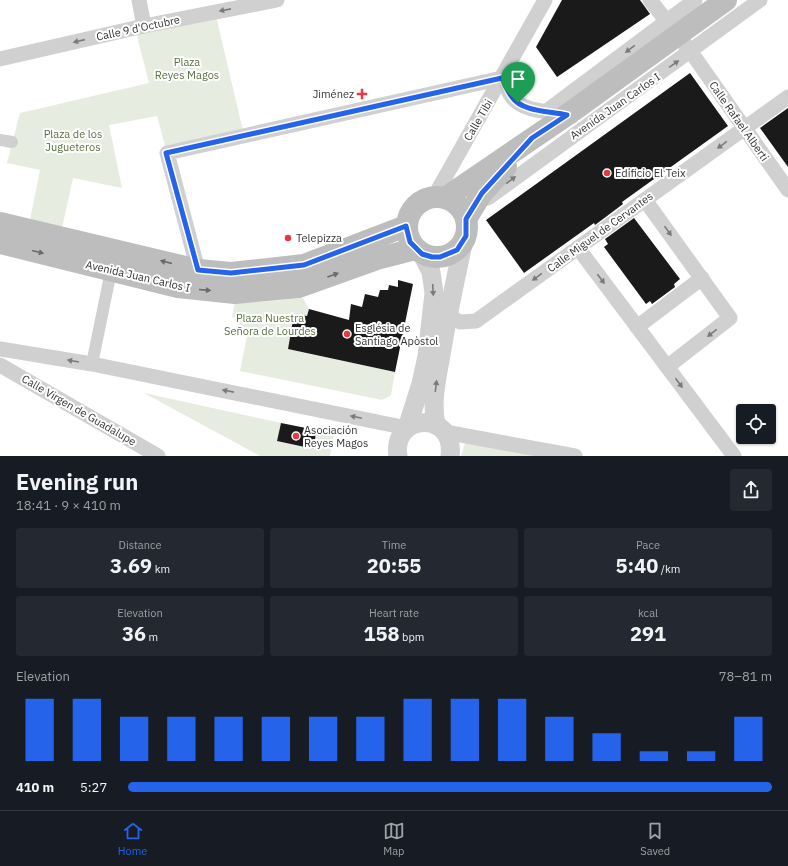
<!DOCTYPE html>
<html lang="en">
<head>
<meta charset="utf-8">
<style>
	body { margin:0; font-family:"IBM Plex Sans",sans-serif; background:#242831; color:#f1f3f6; height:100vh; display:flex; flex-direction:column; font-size:15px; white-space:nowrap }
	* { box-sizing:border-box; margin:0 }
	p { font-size:13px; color:#9ea1a6 }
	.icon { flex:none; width:22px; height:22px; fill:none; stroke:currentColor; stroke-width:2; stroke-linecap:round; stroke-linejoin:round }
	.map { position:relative; height:456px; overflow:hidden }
	.panel { display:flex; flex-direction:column; background:#171b24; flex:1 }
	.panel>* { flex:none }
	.fabs { position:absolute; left:736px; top:404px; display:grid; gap:8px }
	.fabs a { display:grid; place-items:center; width:40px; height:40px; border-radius:4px; background:#171b24; box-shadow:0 1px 3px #0004; font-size:20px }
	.pin { position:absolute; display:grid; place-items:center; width:34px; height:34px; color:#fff; margin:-41px -17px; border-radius:50% 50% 50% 0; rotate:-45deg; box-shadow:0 0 4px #0007 }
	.pin .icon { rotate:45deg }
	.round { display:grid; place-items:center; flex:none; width:42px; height:42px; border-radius:4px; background:#242831 }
	.summary { display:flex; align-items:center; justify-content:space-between; height:68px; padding:0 16px }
	h1 { font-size:22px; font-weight:700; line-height:30px }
	.stats { display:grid; grid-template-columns:repeat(3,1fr); gap:6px; height:68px; padding:4px 16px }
	.stats div { display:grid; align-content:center; border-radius:4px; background:#242831; text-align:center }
	.stats b { font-size:20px; font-weight:700 }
	.stats small { font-size:11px; font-weight:400 }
	.stats p { font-size:11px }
	.chart { height:112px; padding:8px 16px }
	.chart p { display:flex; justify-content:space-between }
	.chart svg { width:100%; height:72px; margin-top:4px; stroke:#2563eb; stroke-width:6 }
	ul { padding:0 16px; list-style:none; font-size:13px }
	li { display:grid; grid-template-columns:64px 48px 1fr; align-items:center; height:30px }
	li i { height:10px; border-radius:5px; background:#2563eb }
	.dock { display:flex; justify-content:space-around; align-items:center; height:56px; border-top:1px solid #363941; background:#171b24; font-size:11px; color:#9ea1a6 }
	.dock a { display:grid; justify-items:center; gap:2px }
	.dock .selected { color:#2563eb }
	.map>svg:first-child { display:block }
</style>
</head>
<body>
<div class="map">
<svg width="788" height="456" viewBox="0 0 788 456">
	<rect width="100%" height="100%" fill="#fff"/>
	<g fill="#e6ecdf">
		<polygon points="215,12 244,135 167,153 157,116 109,125 122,188 73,178 60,237 28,230 40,170 7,163 20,113 149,83 135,28"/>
		<polygon points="303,298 309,309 307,316 294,314 288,349 395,372 391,395 382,400 240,371 248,331 238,327 240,320 232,317 235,301 260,302"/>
		<polygon points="144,393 281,423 277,441 313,449 316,430 334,432 330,456 260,456"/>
		<polygon points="466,440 545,456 461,456"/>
	</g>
	<g fill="#1a1a1a">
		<polygon points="562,0 640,0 650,14 557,77 536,47"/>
		<polygon points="690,73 728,126 622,202 623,204 595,225 594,223 524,273 486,220"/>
		<polygon points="788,108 788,167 760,128"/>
		<polygon points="634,218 680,279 674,284 675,287 652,304 650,301 646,304 604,247 608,244 605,239"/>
		<polygon points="398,280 413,284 395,372 288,349 294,314 307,316 309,309 349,320 351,304 362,307 365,294 378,297 380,290 388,290 389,285 398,287"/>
		<polygon points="281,423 316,430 314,449 277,441"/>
	</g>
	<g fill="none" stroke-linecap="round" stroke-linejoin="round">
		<g stroke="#d0d0d0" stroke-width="12">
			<polyline points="0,140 12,142"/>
			<polyline points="92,364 111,271"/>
		</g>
		<g stroke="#d0d0d0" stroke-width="15">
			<polyline points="139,0 144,26"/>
			<polyline points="650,0 691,52 788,190"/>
			<polyline points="0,59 144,26 277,0"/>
			<polyline points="548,110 695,0"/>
			<polyline points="434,197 545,0"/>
			<polyline points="488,198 760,0"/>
			<polyline points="645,200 730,318 667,367"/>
			<polyline points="578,248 734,456"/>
			<path d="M198,270L167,153L502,78C505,84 508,92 512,97C522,112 550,111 567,115"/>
			<polyline points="447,315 460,322 476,321 788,97"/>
			<polyline points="637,327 702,278"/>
			<polyline points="0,349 92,364 407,428"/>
			<polyline points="0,365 158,456"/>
			<polyline points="445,432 575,456"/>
		</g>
		<g stroke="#d0d0d0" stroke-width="19">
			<path d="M436,425C431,401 437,378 441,355C447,318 455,281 463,244"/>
			<polyline points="407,428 421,384 427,356 434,293 431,272 422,254"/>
			<path d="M398,456C391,413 456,410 450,456"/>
		</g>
		<g stroke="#bdbdbd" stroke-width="22">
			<circle cx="437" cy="227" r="30"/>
			<polyline points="445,198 567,115 726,0"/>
			<polyline points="466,219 482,193 506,167"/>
			<polyline points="0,223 198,270 231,273 304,265 406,226"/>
			<polyline points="0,243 178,287 235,293 299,287 380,258 415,249"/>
		</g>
	</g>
	<defs><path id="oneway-solid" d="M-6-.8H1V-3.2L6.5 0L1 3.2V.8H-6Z"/></defs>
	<g fill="#7a7a7a">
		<use href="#oneway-solid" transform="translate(225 10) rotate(169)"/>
		<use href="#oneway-solid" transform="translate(79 41) rotate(167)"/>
		<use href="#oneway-solid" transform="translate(630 49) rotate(143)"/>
		<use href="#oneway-solid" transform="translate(674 64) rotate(-35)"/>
		<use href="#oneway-solid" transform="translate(722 145) rotate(144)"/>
		<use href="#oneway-solid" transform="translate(511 180) rotate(-38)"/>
		<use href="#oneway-solid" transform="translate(668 231) rotate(54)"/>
		<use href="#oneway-solid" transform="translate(537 277) rotate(144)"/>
		<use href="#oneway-solid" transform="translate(601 279) rotate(53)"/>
		<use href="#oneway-solid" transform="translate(433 290) rotate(87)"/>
		<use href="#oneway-solid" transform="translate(712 333) rotate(142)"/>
		<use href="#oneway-solid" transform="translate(73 361) rotate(-170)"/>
		<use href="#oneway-solid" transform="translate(679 383) rotate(53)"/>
		<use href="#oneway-solid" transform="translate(436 386) rotate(-83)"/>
		<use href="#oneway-solid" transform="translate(228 391) rotate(-169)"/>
		<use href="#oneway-solid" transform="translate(356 417) rotate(-168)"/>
	</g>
	<g fill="#6a6a6a">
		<use href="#oneway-solid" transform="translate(38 252) rotate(14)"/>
		<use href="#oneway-solid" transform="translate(166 262) rotate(-167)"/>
		<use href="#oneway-solid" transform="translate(333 275) rotate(-20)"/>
		<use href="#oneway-solid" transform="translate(205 290) rotate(5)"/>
	</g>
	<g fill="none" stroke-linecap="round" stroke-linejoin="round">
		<defs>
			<path id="route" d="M502,78C505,84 508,92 512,97C522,112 550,111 567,115L532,138L482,193L466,219V236L457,250L440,257H432L422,254L410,242L406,226L304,265L231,273L198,270L166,153Z"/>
		</defs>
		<use href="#route" stroke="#fff" stroke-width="8"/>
		<use href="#route" stroke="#2563eb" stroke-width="5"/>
	</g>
	<g fill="#e63946" stroke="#fff" stroke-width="1.5">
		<path d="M360 88h4v4h4v4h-4v4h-4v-4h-4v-4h4z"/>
		<circle cx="607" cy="173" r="4"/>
		<circle cx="288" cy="238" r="4"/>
		<circle cx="347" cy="334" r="4"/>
		<circle cx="296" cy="436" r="4"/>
	</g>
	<g text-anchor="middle" stroke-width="4" stroke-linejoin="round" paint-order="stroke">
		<g font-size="11" fill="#333" stroke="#fff">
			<text transform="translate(138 28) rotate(-12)" y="4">Calle 9 d'Octubre</text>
			<text transform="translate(615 106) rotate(-35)" y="4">Avenida Juan Carlos I</text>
			<text transform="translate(478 120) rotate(-60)" y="4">Calle Tibi</text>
			<text transform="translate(739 121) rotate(55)" y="4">Calle Rafael Alberti</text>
			<text transform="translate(600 232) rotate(-36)" y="4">Calle Miguel de Cervantes</text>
			<text transform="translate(138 276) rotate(13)" y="4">Avenida Juan Carlos I</text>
			<text transform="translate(79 410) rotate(30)" y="4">Calle Virgen de Guadalupe</text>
		</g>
		<g font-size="11" fill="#56703f" stroke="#fff">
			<text x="187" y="66">Plaza<tspan x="187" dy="13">Reyes Magos</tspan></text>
			<text x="73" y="138">Plaza de los<tspan x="73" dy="13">Jugueteros</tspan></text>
			<text x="270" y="322">Plaza Nuestra<tspan x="270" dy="13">Señora de Lourdes</tspan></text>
		</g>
		<g font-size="11" fill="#333" stroke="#fff" text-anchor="start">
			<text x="354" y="98" text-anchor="end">Jiménez</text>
			<text x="615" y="177">Edificio El Teix</text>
			<text x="296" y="242">Telepizza</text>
			<text x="355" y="332">Església de<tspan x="355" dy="13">Santiago Apòstol</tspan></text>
			<text x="304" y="434">Asociación<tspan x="304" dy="13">Reyes Magos</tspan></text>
		</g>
	</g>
</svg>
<div class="fabs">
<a><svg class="icon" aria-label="locate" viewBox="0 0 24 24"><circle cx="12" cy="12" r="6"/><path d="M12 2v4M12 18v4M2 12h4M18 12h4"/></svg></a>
</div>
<div class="pin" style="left:518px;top:103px;background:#1e9e55"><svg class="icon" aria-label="arrive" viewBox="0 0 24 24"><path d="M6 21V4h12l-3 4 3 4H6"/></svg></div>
</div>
<section class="panel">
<div class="summary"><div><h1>Evening run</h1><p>18:41 · 9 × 410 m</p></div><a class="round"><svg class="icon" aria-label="share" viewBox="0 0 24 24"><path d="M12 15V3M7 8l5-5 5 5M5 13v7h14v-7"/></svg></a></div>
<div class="stats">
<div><p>Distance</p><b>3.69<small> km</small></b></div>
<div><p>Time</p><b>20:55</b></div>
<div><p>Pace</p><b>5:40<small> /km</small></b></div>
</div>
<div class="stats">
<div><p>Elevation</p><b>36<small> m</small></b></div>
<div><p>Heart rate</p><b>158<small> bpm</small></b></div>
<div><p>kcal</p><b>291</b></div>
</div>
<div class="chart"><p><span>Elevation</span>78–81 m</p>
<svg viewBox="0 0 160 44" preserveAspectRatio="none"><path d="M5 44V6M15 44V6M25 44V17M35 44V17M45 44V17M55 44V17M65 44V17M75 44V17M85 44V6M95 44V6M105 44V6M115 44V17M125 44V27M135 44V38M145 44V38M155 44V17"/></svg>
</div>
<ul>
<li><b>410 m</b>5:27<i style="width:100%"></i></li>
</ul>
</section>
<nav class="dock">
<a class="selected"><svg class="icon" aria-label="home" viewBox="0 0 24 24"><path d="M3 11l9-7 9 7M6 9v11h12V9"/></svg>Home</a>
<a><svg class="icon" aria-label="map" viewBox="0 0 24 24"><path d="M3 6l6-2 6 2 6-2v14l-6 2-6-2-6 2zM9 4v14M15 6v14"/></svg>Map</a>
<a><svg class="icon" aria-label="saved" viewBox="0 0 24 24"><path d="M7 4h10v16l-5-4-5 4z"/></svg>Saved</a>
</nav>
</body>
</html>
